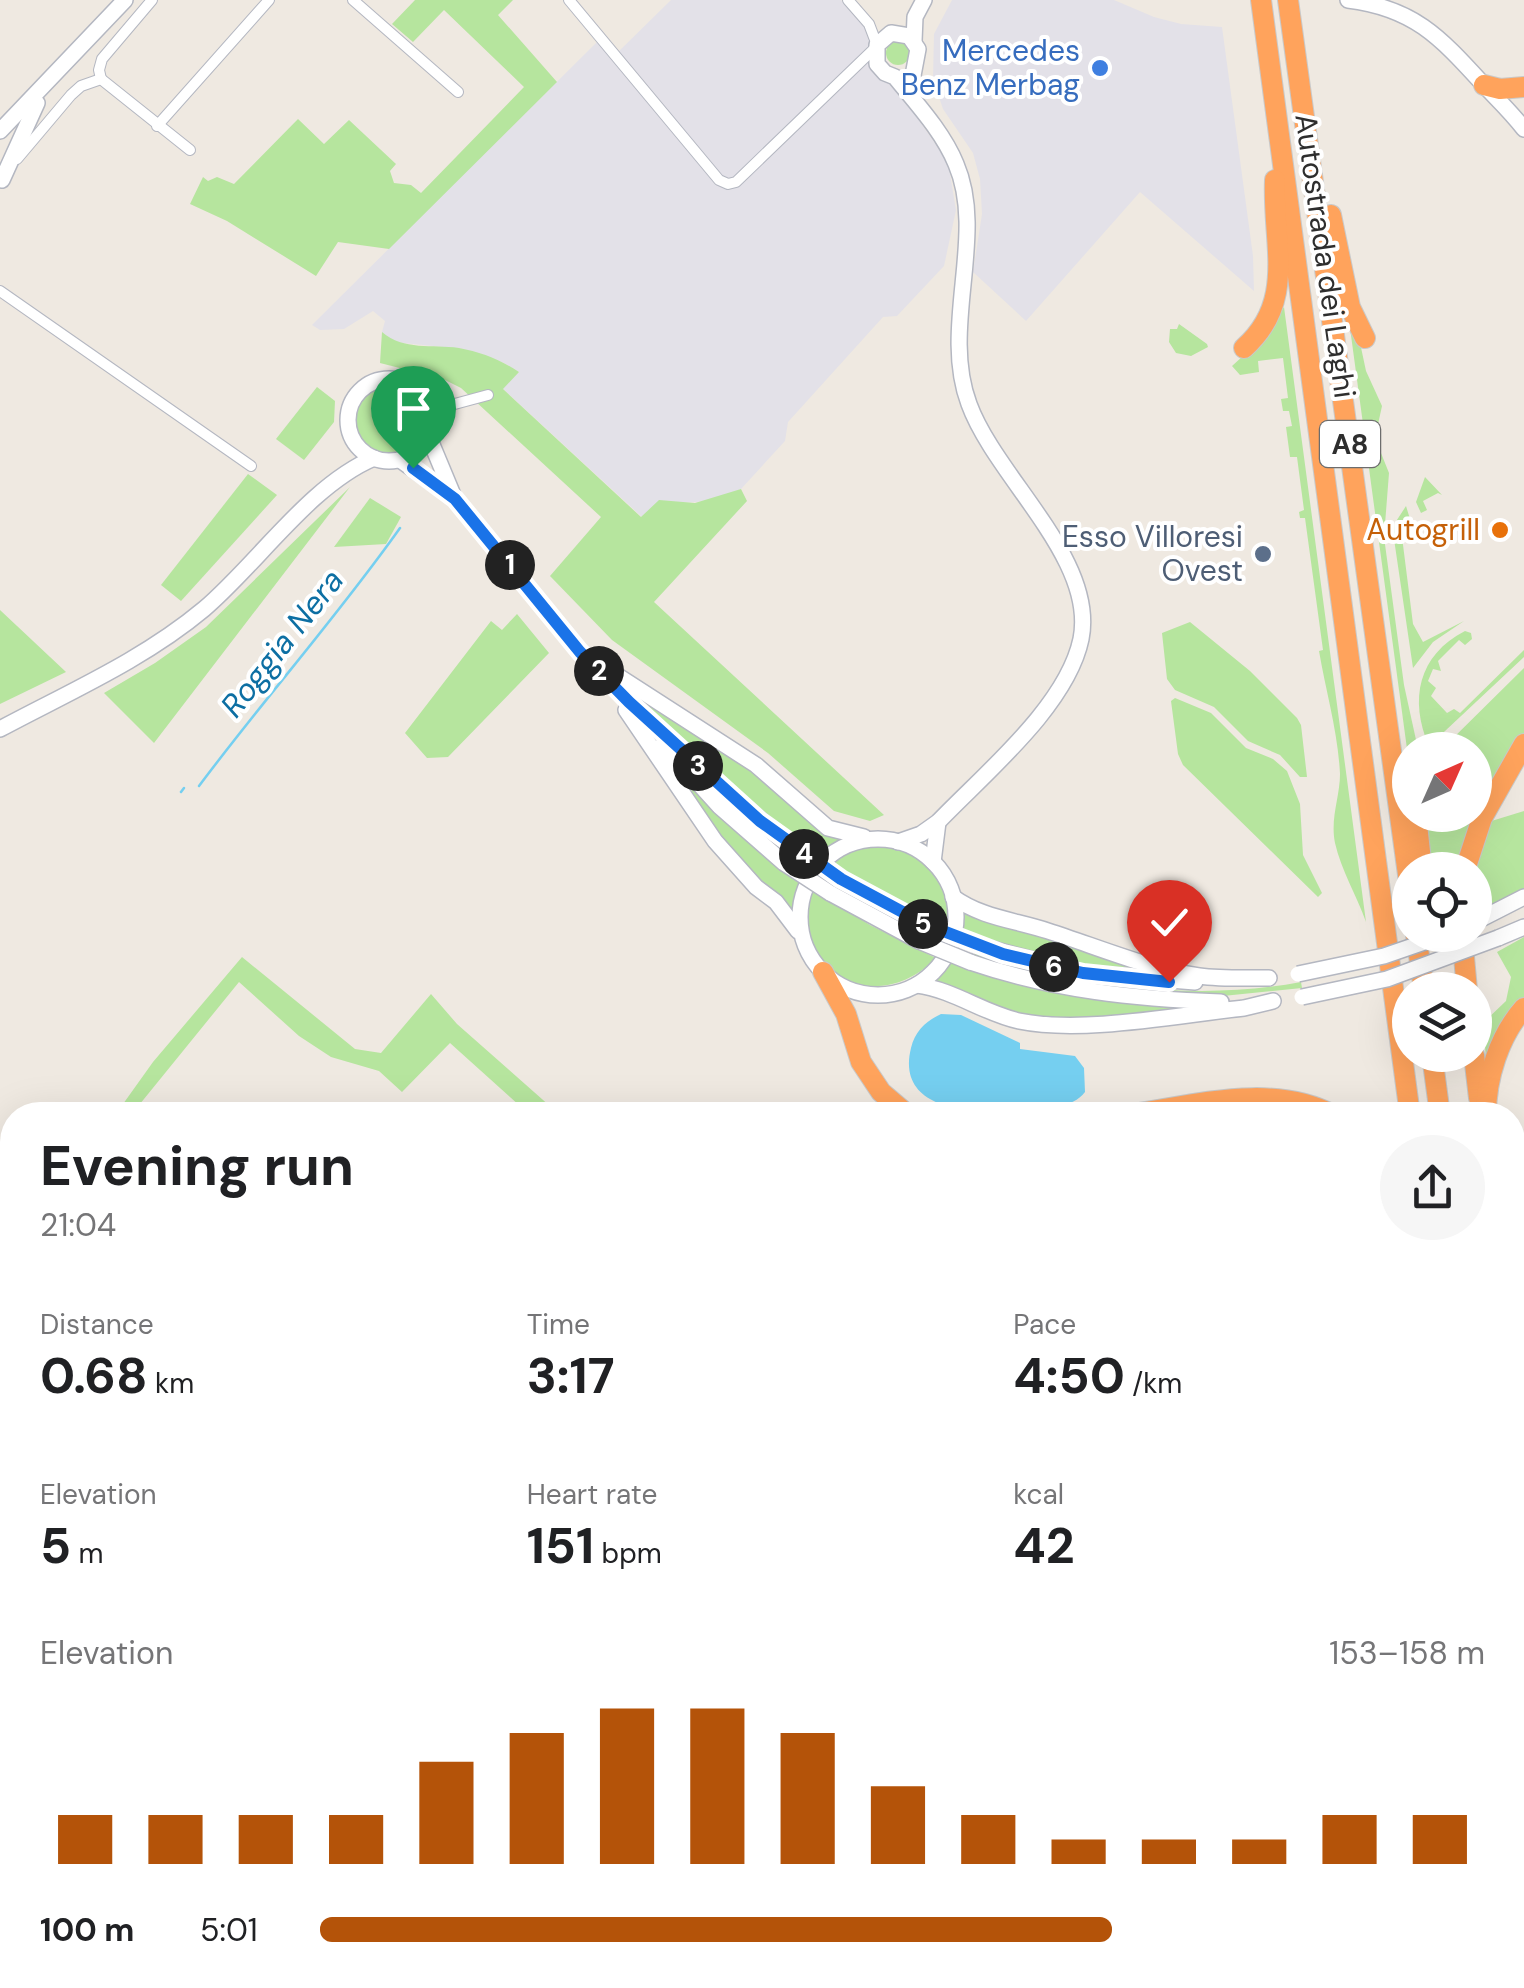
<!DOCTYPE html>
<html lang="en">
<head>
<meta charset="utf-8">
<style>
	body { margin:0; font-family:"DM Sans",sans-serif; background:#f6f6f6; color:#202124; height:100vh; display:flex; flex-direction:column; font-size:38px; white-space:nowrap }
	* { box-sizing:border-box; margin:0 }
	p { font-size:32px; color:#757577 }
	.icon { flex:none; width:55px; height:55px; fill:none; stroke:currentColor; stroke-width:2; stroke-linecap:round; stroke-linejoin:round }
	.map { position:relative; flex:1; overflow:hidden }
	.panel { position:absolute; left:0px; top:1102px; width:1525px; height:888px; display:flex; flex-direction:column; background:#fff; border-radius:40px 40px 0 0; box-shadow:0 10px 40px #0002 }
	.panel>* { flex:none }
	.needle { width:65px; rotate:45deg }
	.buttons { position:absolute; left:1392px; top:732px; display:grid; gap:20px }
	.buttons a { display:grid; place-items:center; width:100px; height:100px; border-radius:50%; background:#fff; box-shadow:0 10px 40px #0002; font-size:50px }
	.pin { position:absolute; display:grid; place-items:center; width:85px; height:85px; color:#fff; margin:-102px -42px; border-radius:50% 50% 50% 0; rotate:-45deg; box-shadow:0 0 10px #0007 }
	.pin .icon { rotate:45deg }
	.km { position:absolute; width:50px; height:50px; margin:-25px; border-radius:50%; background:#222; color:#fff; font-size:28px; line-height:50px; text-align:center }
	.round { display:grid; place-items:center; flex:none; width:105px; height:105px; border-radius:52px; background:#f6f6f6 }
	.headline { display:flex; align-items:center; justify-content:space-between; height:170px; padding:0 40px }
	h1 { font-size:55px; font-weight:700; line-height:75px }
	.stats { display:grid; grid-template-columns:repeat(3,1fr); gap:15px; height:170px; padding:10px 40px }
	.stats div { display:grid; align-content:center }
	.stats b { font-size:50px; font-weight:700 }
	.stats small { font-size:28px; font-weight:400 }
	.stats p { font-size:28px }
	.chart { height:280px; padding:20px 40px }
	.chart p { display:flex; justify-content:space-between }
	.chart svg { width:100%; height:180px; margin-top:10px; stroke:#b45309; stroke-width:6 }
	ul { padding:0 40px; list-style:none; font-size:32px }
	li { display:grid; grid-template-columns:160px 120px 1fr; align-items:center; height:75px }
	li i { height:25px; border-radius:12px; background:#b45309 }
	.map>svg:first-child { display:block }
</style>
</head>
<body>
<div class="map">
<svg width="1524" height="1988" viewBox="0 0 1524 1988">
	<rect width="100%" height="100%" fill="#efe9e1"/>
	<g fill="#e3e1e8">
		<polygon points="671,0 841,0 869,31 873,39 868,55 875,74 887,78 900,93 948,162 956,210 944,266 897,316 883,317 788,422 785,441 741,489 710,501 678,503 642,517 502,388 519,372 504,363 462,349 394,342 382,332 385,321 373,311 344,329 320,330 312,325 597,42 612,58"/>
		<polygon points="952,0 1114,0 1154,17 1181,24 1222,27 1253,256 1254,291 1140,192 1026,321 973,272 982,214 980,179 973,153 943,109 933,79 934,34"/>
		<polygon points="0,1406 12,1407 12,1506 0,1496"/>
		<polygon points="12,1515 12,1978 207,1978 198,1988 0,1988 0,1530"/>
	</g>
	<polygon fill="#f5dfe0" points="479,1978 593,1978 607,1988 470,1988"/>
	<g fill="#b6e59e">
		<polygon points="415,0 513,0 498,15 557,82 389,249 338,242 316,276 227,221 190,204 203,177 208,181 217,177 234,184 298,119 324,144 349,120 396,164 390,171 394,183 411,185 421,193 524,87 444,10 413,42 392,24"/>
		<circle cx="898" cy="53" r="12"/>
		<path d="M1284,307L1366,922C1357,896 1341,870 1335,843C1330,818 1340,797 1340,774C1338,732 1326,692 1319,651L1323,650L1305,518H1300L1299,512L1304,510L1297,457H1290L1286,427L1292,426L1289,411H1283L1281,399L1288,398L1283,358L1258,361L1259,372L1240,375L1232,366L1266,335Z"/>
		<polygon points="1179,324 1207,344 1208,347 1191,356 1176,353 1169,342 1170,329 1177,329"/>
		<polygon points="1350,328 1359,338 1366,371 1382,406 1375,438 1389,473 1384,537 1404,685 1418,749 1410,750 1410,771"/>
		<path d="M382,332C404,351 432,344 459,348C481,352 501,360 519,372L503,389L641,517L659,500L695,503L741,489L747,501L654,602L884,815L870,821L834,811L768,753L612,640L550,576L601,517L461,388L443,379L380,363Z"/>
		<circle cx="390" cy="420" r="34"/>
		<polygon points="317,387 335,401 334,422 304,460 276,439"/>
		<polygon points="248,474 277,495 181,601 161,585"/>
		<polygon points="1425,477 1442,495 1438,493 1423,501 1427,510 1421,513 1416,502"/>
		<polygon points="350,487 154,743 104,693 155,663 206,627"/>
		<polygon points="370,498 401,517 386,544 334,547"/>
		<polygon points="1406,506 1410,519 1403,523 1401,529 1413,624 1423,642 1464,621 1433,642 1413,668 1394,539 1395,523"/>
		<polygon points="0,610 66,672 0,704"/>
		<polygon points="517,614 549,653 448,757 427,758 405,733 491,621 502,630"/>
		<polygon points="1190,622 1250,671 1297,718 1301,725 1307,777 1300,777 1280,755 1248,741 1214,707 1175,690 1167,679 1162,633"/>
		<path d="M1465,631L1471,633L1472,639L1465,645L1459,640L1438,661L1441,671L1433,669L1428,681L1436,688L1431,696L1447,713L1454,709L1460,713L1524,650V657L1429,746C1409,700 1418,655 1465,631Z"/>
		<polygon points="1524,668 1524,734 1485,802 1461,870 1430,870 1421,815 1475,815 1475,750 1441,750"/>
		<polygon points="630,691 716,743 842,838 818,857 769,824"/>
		<polygon points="1175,698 1211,713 1246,748 1273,759 1287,771 1300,804 1303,855 1322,893 1318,897 1183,765 1178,754 1171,701"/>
		<polygon points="685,779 801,881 794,911 742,867 681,781"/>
		<polygon points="1524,811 1524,890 1475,913 1475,870 1485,823"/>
		<path d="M873,844C920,846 951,880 950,926L927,920L828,864L849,850Z"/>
		<path d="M811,888L870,925L936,958C875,1021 784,970 811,888Z"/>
		<path d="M961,908L1166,975C1094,974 1026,957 960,930Z"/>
		<polygon points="1524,937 1524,1001 1488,1081 1483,1023 1506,1001 1511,977 1497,952"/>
		<path d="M977,951C1079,987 1195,1002 1301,982L1302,988L1213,997L1071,984L973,957Z"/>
		<polygon points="242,957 355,1049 381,1053 431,994 457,1024 560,1115 530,1115 450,1043 402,1092 379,1071 331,1057 299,1036 239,982 131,1115 118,1111 153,1062"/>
		<path d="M947,962L1061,994L1177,1009C1126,1019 1064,1026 1013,1013C985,1006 962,986 934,981Z"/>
		<polygon points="1027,1978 1078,1978 1087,1988 1039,1988"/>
	</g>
	<path fill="#75cff0" d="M941,1014L961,1015L1020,1043V1049L1075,1056L1084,1068L1085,1092C1072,1109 1048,1107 1027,1109C986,1115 894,1116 911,1048C915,1031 926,1021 941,1014Z"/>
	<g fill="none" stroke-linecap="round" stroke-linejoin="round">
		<g stroke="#75cff0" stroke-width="2.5">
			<path d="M199,786C264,699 337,617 400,528"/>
			<polyline points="181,792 184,788"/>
		</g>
		<polyline stroke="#75cff0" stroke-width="10" points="1235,1988 1244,1978"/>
		<defs>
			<g id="street">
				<polyline points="353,0 458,92"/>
				<polyline points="569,0 719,180 728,184 736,182 876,47"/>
				<polyline points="848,0 869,24 877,45"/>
				<polyline points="101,79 190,150"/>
				<polyline points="101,79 99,70 102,59 152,0"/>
				<polyline points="157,126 269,0"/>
				<polyline points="17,159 71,95 81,86 101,79"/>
				<polyline points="0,291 251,466"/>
				<polyline points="423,397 451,405"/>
				<polyline points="430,422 451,405 488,395"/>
				<polyline points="0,1503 12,1513"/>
				<polyline points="603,1978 616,1988"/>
				<polyline points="965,1978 978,1988"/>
				<polyline points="287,1988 296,1978"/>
				<polyline points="456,1988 465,1978"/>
				<polyline points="641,1988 650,1978"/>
				<polyline points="891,1988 898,1978"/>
			</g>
			<g id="secondary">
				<path d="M1348,0C1413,8 1439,36 1482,83C1496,98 1511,112 1524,129"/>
				<polyline points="914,41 915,17 924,0"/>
				<polyline points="0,131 125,0"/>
				<polyline points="2,180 37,103"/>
				<circle cx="389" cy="420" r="41"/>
				<polyline points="428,435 453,495"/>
				<polyline points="400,460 455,499 580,652 629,702 730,795 794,847"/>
				<polyline points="601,665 756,765 828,828 864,837"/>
				<polyline points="626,710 715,841 756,887 776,902 798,931"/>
				<path d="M0,729C69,692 143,660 204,609C258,563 310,485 374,458"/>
				<polyline points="663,744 719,806 784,863"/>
				<circle cx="878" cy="917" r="78"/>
				<path d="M898,842L921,834L938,822C985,773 1067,706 1081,639C1097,559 996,478 969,404C940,327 987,236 956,164C943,132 916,103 895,77L885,73L877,64V45L891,33L909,36L918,49L911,86L914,100"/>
				<polyline points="933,862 938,822"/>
				<polyline points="841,879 925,924"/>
				<polyline points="830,893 919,941"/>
				<path d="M953,897C982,918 1015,920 1048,931C1098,947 1146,968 1199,976C1222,979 1246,978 1269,978"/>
				<polyline points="1475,922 1524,897"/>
				<polyline points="1498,938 1524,927"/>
				<polyline points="977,945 1083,973 1195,982"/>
				<path d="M970,962C1052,990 1135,999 1221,1002"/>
				<path d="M917,985C954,990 983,1013 1019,1021C1082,1034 1178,1015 1244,1008L1273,1001"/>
			</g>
			<g id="highway">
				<polyline points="1261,0 1410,1115"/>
				<polyline points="1288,0 1410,889"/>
				<polyline points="1484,85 1500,89 1524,87"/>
				<polyline points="1331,215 1350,307 1365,338"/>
				<path d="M1244,348C1297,301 1272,243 1275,180"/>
				<polyline points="1416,815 1422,870"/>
				<polyline points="1465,870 1482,818 1524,744"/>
				<polyline points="1416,935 1424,990"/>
				<polyline points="1462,935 1467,990"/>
				<polyline points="823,972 846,1014 861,1062 881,1092 908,1115"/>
				<polyline points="1432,1055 1440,1115"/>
				<polyline points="1474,1055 1479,1098"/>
				<path d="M1127,1115C1193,1106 1271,1082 1333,1115"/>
				<path d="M1486,1115C1486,1078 1499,1036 1524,1008"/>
				<polyline points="1512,1443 1524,1587"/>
				<polyline points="1512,1628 1524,1698"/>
				<polyline points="1512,1818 1524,1886"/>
				<polyline points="1512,1903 1524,1935"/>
			</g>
		</defs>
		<use href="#street" stroke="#b4b7c1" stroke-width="12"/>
		<use href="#secondary" stroke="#b4b7c1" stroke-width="18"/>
		<use href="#highway" stroke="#c9c9c9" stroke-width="22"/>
		<use href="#street" stroke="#fff" stroke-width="10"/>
		<use href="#secondary" stroke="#fff" stroke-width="15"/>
		<use href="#highway" stroke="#ffa35c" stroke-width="20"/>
		<defs>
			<g id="secondary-bridge">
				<polyline points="794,847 841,879"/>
				<polyline points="784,863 830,893"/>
				<polyline points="925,924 977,945"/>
				<polyline points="919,941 970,962"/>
				<polyline points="1298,974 1384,956 1445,935"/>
				<polyline points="1302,997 1387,979 1498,938"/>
			</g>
		</defs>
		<use href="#secondary-bridge" stroke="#b4b7c1" stroke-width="18" stroke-linecap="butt"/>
		<use href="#secondary-bridge" stroke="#fff" stroke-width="15"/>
	</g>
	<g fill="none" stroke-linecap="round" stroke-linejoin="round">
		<defs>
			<polyline id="route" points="413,468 455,499 580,652 629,702 760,821 841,879 925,924 1003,954 1083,973 1169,982"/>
		</defs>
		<use href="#route" stroke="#fff" stroke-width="20"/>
		<use href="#route" stroke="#1a73e8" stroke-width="12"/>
	</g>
	<circle fill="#3f7fe0" stroke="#fff" stroke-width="4" cx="1100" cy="68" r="10"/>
	<circle fill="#e8710a" stroke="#fff" stroke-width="4" cx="1500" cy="530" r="10"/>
	<circle fill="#5c6f8a" stroke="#fff" stroke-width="4" cx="1263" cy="554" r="10"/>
	<g text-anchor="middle" stroke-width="8" stroke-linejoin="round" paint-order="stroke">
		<rect fill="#fff" stroke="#6d6d6d" stroke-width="2.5" x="1320" y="421" width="60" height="46" rx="8"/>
		<g font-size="28" font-weight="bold" fill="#2e2e2e">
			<text x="1350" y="454">A8</text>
		</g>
		<g font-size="30" fill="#366cbe" stroke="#fff" text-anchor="end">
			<text x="1080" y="61">Mercedes<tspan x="1080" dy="34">Benz Merbag</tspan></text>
		</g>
		<g font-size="30" fill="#2e2e2e" stroke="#fff">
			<text transform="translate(1325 256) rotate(82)" y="10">Autostrada dei Laghi</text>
		</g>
		<g font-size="30" fill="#c56008" stroke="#fff" text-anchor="end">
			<text x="1480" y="540">Autogrill</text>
		</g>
		<g font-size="30" fill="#4e5e75" stroke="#fff" text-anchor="end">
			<text x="1243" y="547">Esso Villoresi<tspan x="1243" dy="34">Ovest</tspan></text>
		</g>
		<g font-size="32" font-style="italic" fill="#0d6fa3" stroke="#fff">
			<text transform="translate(282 643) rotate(-52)" y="11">Roggia Nera</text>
		</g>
	</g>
</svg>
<div class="buttons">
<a><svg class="needle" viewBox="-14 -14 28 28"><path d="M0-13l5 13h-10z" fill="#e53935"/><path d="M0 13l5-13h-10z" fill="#757577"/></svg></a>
<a><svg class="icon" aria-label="locate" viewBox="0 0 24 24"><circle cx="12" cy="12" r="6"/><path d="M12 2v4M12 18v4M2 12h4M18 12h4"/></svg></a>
<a><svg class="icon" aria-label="layers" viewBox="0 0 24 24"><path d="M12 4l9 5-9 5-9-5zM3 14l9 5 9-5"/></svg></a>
</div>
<div class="pin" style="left:413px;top:468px;background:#1e9e55"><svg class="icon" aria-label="arrive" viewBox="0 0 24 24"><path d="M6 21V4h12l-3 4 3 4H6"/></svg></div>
<div class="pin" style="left:1169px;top:982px;background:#d93025"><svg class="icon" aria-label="check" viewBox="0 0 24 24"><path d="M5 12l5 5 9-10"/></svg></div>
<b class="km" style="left:510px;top:565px">1</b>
<b class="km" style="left:599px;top:671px">2</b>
<b class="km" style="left:698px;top:766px">3</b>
<b class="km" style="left:804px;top:854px">4</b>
<b class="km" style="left:923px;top:924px">5</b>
<b class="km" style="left:1054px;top:967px">6</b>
<section class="panel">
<div class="headline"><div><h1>Evening run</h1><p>21:04</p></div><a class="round"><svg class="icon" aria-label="share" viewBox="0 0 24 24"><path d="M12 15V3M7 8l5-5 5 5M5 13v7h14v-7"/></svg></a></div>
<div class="stats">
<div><p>Distance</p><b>0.68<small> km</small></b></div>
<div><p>Time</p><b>3:17</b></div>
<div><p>Pace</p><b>4:50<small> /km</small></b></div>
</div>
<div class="stats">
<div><p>Elevation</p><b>5<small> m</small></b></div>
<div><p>Heart rate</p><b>151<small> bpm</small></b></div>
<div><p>kcal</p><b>42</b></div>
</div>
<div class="chart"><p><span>Elevation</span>153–158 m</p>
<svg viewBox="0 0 160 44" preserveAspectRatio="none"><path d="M5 44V32M15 44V32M25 44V32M35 44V32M45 44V19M55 44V12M65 44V6M75 44V6M85 44V12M95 44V25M105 44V32M115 44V38M125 44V38M135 44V38M145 44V32M155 44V32"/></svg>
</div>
<ul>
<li><b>100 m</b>5:01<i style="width:68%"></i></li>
</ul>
</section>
</div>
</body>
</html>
